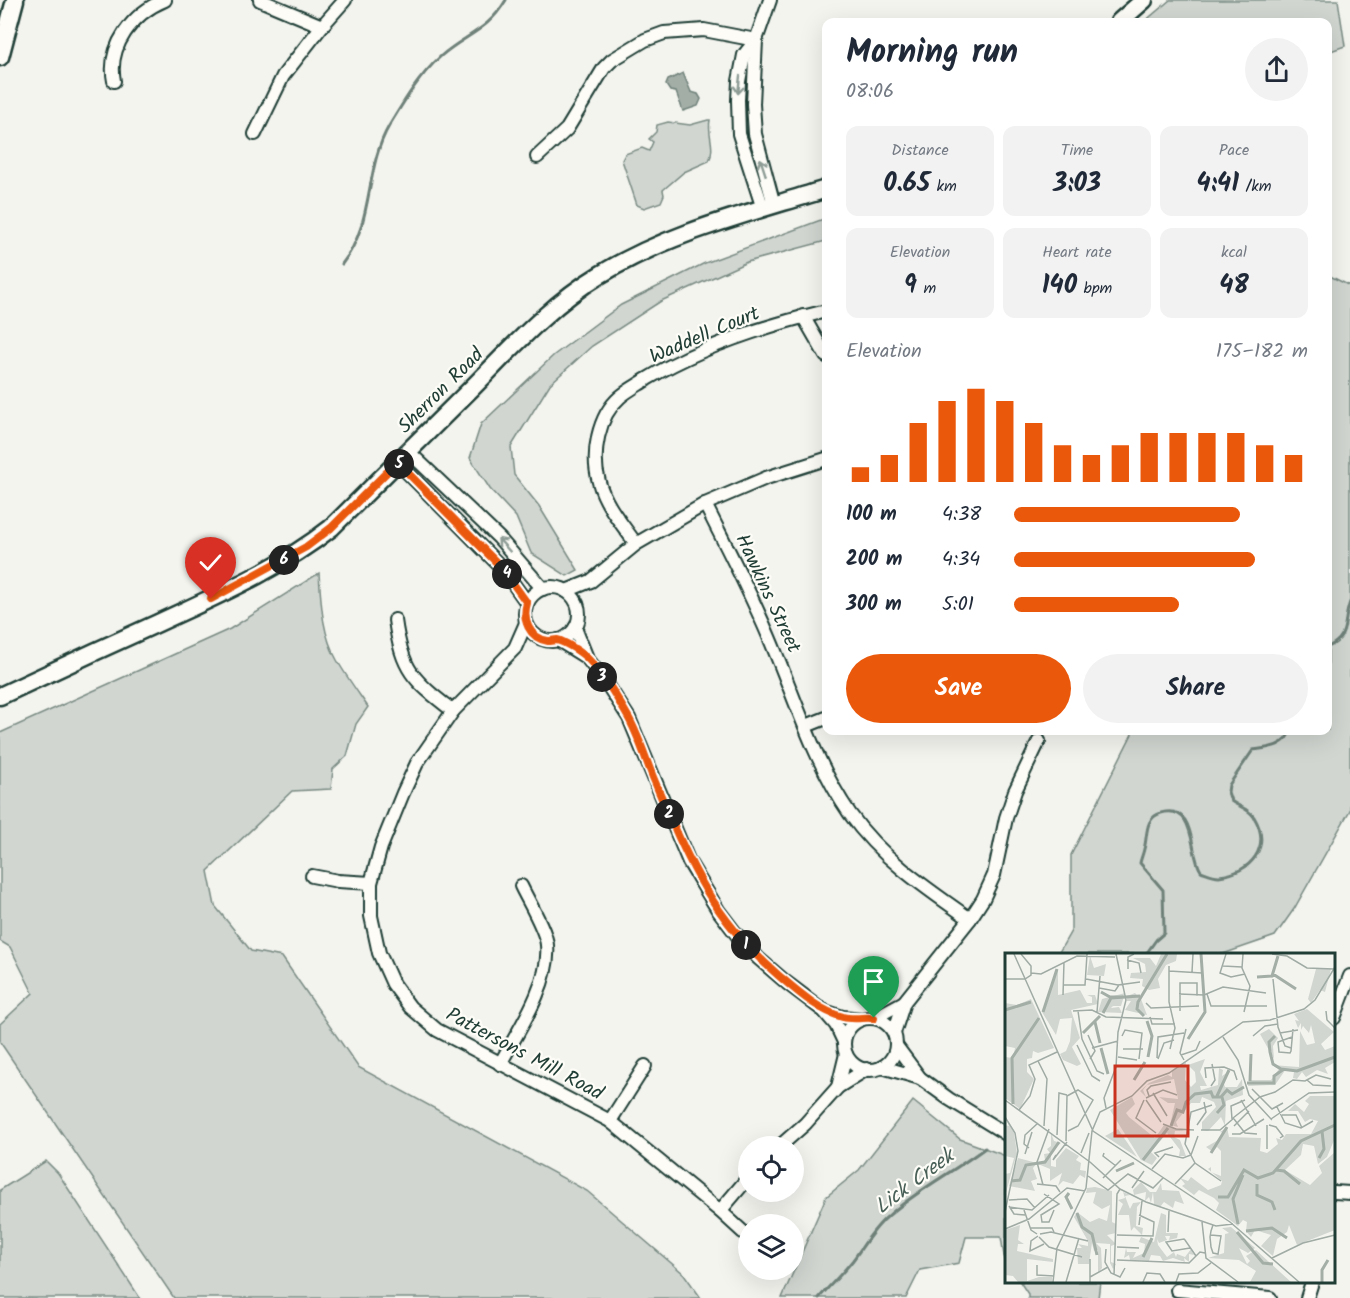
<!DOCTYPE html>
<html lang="en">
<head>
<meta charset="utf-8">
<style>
	body { margin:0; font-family:Kalam,sans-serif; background:#f2f2f3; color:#1f2937; height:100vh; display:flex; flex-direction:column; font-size:22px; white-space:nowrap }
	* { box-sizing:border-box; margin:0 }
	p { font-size:20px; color:#747a83 }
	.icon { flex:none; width:33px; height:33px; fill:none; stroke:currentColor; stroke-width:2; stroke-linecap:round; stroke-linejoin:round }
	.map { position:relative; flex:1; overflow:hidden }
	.drawer { position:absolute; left:822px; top:18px; width:510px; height:717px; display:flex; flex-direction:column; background:#fff; border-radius:12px; box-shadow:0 6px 24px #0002 }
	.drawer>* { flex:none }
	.controls { position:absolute; left:738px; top:1136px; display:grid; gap:12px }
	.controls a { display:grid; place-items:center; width:66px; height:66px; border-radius:50%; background:#fff; box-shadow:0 6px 24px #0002; font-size:30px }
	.pin { position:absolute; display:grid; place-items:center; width:51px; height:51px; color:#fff; margin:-62px -26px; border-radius:50% 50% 50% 0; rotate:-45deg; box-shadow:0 0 6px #0007 }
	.pin .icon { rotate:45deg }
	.km { position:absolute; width:30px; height:30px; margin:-15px; border-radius:50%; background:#222; color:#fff; font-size:16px; line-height:30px; text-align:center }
	.round { display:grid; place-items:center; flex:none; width:63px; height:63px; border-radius:32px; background:#f2f2f3 }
	.head { display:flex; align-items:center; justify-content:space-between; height:102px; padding:0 24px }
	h1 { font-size:33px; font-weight:600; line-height:45px }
	.figures { display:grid; grid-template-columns:repeat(3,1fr); gap:9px; height:102px; padding:6px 24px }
	.figures div { display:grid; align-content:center; border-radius:12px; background:#f2f2f3; text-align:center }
	.figures b { font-size:26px; font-weight:600 }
	.figures small { font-size:16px; font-weight:400 }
	.figures p { font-size:16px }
	.chart { height:168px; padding:12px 24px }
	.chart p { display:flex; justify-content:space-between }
	.chart svg { width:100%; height:108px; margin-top:6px; stroke:#ea580c; stroke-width:6 }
	.action { display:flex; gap:12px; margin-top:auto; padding:12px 24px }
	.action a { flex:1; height:69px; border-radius:36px; background:#ea580c; color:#fff; font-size:24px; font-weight:600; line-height:69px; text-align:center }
	.action a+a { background:#f2f2f3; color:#1f2937 }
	ul { padding:0 24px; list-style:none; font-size:20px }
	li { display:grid; grid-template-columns:96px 72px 1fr; align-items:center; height:45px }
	li i { height:15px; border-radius:8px; background:#ea580c }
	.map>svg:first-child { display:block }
</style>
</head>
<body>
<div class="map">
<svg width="1350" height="1298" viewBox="0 0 1350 1298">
	<rect width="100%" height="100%" fill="#f4f4ef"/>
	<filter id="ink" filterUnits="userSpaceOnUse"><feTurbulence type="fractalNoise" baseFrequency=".0167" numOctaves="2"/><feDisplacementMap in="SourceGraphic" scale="12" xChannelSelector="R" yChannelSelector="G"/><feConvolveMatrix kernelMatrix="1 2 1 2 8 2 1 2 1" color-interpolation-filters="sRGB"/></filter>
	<g filter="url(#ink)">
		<g fill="#d1d6d1" stroke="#788a82" stroke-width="1.5">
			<polygon points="1170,0 1338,0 1345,46 1328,52 1328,22 1144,22"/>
			<path d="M708,120H710C707,134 716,147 709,161L684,172L663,190L664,195L661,202L644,208L637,205L622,160L625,154L642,148L649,151L653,142L649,139L656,132L657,125L668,122L690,125Z"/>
			<polygon points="826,218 826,241 747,262 661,301 592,346 550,384 511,447 514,475 539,506 578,570 567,576 531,553 516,517 490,489 470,458 481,424 554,355 621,305 705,263"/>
			<polygon points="1328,275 1350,286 1350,810 1294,909 1275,936 1223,954 1058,954 1071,931 1071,855 1132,734 1131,731 1328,730"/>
			<path d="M319,573C321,603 322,634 337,660C346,676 357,691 368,707L356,724L347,756L333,769L331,789L292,791L208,871L215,906L251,951L282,957L358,1067L587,1191L684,1274L701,1298H174L0,1042V1024L33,993L10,947L0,941V733L230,629Z"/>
			<polygon points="913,1101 960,1139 1006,1156 1006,1261 1004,1256 1001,1237 966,1237 959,1263 920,1270 906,1298 782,1298 826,1197 859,1170"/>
			<polygon points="46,1161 58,1173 140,1298 0,1298 0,1190"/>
			<polygon points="1020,1282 1100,1282 1098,1298 1028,1298 1028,1294"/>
		</g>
		<polygon fill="#a3aea7" stroke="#6e8179" stroke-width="1.5" points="683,73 691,92 698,94 701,99 698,106 683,111 676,92 670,91 666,85 668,80"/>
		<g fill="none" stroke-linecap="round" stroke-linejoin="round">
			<g stroke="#6e8179" stroke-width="3">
				<path d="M342,264C375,222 364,169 389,126C404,101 419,76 441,56C466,34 487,32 506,0"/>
				<path d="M1328,647C1350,636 1342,624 1350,602"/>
				<path d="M1146,954L1156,940L1164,933L1163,890L1140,863C1141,858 1143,854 1144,849C1148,836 1144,818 1161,813C1197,803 1189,854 1201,871C1207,873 1213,876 1219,876C1251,873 1272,847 1254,817C1248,808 1239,807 1231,801L1228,792L1229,785L1253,750C1267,748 1287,747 1290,730"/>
				<path d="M819,1298C830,1285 843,1273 853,1260C864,1245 873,1229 887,1217C917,1190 953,1172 985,1148"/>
			</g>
			<defs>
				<g id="street">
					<polyline points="260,0 322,26"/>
					<polyline points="756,40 753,104 755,134 774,205"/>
					<path d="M114,81C107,46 133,13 165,0"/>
					<polyline points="255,134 283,76 322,26 345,0"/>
					<polyline points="537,157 567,129 604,68 612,60 645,40 664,33 704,30 756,40"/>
					<polyline points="763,209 739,134 738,100 739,81 744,55 756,40 770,0"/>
					<polyline points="803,316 826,356"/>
					<polyline points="409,452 499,538 543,589"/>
					<polyline points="397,462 502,568 527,603"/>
					<path d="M705,504C729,552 754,599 774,649C797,704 816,765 850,814C881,858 927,889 970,919"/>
					<path d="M636,544C623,525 605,505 599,482C591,454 598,416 620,397C628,390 638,385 647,379C701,346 765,326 826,311"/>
					<circle cx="552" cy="614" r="27"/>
					<polyline points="566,591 591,581 636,544 705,504 766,478 826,459"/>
					<path d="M395,620C402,671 413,680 453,711"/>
					<polyline points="526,623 515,648 453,711 417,763 403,793 381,847 371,883 371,916 379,953 393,984 410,1007 437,1030 610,1121 720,1211 743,1232 748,1234"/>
					<polyline points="575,628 587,658 609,687 629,718 689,862 718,910 737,935 758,958 787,983 824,1011 836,1025 844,1042"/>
					<polyline points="558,640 587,658"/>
					<polyline points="806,726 826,718"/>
					<polyline points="312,876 338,881 371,883"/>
					<polyline points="825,1011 843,1017 862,1019"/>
					<circle cx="870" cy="1044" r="26"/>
					<polyline points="874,1018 904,1002"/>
					<polyline points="1334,1018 1350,976"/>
					<polyline points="894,1033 904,1002 970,919 983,899 994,875 1006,818 1015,791 1039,741"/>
					<polyline points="897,1047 920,1078 949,1099 1006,1134"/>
					<path d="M500,1064C518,1031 551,983 547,945C546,930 528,901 521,886"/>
					<polyline points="882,1067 920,1078"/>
					<polyline points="838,1087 846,1054"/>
					<polyline points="610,1121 645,1066"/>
					<polyline points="780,1146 805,1124 838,1087 867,1069"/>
					<polyline points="1334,1192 1350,1193"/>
					<polyline points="720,1211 748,1178"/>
					<polyline points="1177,1290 1270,1298"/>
					<polyline points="1307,1298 1312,1282"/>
				</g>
				<g id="secondary">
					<polyline points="1119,22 1144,0"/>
					<polyline points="0,57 15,0"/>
					<path d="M0,696C53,671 105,647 158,623C218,595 279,569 331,528C378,481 426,434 473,387C512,348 550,305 598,276C667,233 750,213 826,189"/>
				</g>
			</defs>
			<use href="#street" stroke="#1f3d34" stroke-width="16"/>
			<use href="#secondary" stroke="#1f3d34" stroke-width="21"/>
			<use href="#street" stroke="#fdfcf7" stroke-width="12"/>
			<use href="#secondary" stroke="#fdfcf7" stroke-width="16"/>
		</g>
		<defs><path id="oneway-shaft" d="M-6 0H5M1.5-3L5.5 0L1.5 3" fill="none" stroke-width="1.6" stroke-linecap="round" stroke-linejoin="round" transform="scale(1.5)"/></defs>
		<g stroke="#8e9c96">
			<use href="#oneway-shaft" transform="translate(739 85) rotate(96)"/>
			<use href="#oneway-shaft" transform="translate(763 167) rotate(-108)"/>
			<use href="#oneway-shaft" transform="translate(504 545) rotate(-132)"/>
		</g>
	</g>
	<g fill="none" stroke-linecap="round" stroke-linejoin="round" filter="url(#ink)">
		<defs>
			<path id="route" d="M211,599L306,547L331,528L397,462L502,568L527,603C522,620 529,638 548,641C551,641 555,640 557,640C566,642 582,653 588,659C604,675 616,696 627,715C639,735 646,761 655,782C689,862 711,917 778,975C797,991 819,1011 843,1017C853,1020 864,1017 874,1018"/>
		</defs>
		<use href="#route" stroke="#fff" stroke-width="12"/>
		<use href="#route" stroke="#ea580c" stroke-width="8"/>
	</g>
	<g text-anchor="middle" stroke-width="4.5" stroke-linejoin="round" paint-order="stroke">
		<g font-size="20" fill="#1f3d34" stroke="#fdfcf7">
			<text transform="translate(704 334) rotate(-23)" y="7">Waddell Court</text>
			<text transform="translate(440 390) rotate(-45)" y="7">Sherron Road</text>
			<text transform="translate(769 593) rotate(65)" y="7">Hawkins Street</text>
			<text transform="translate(525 1053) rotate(28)" y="7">Pattersons Mill Road</text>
		</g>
		<g font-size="21" font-style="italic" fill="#475f56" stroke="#fdfcf7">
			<text transform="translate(914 1181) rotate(-37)" y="7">Lick Creek</text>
		</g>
	</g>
	<g transform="translate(1005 953)">
		<rect width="330" height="330" fill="#f4f4ef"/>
		<path d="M156,1H172L171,8L161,12L153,26L155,35L144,37L137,33L138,26L125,25L126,20L141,19L140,11L128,5H145L151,13ZM85,3L89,15L101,11L99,23L82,22ZM53,15V42L75,37L82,50H87V44L82,42H90L93,51L66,57L75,85L67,94L76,111L72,113L58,107L55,101L61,98L65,88L67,65L55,66L51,82L37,59ZM311,16H326L320,39L315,37L306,50L303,46ZM120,40L116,53H108L106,55L114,54L117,60L93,59L97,46ZM130,40L136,46L142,62L120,57L126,48H122V43ZM26,46L49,95L33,100L28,98L27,105L22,106V119L29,126L15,156L0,145V104L8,105L10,95L0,93V50L12,52ZM302,56L329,79L316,91L320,97L330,93V109L320,115L323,121L312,117L301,124L297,119L292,126L288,125L289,119L281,116L270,132L243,133L244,127H266L274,116L267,112L294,114L295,78L302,92L310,90L306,72L304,80L298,73L296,77V70L293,75L290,67L294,68L289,61ZM264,76L273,85L268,93L269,106L255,81ZM200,106L195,119L202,133H195L196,137L213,132L214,115L218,117L217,123L226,117L218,128L220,134H232L237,126L238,142L221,148L220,173L216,164L203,178L197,177V169L211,154L209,149L197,144L195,150H186L171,169L173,174L165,172L170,150H163L154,144L173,146L169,126L142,132L138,137L141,144L135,138L144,130L163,122L167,124V118L181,108L180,127L186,134L191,129L190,119L183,112ZM305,143H330V185L322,204L313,211L309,193L298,191L296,202L280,217L305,232L317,220L314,213L330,199V277L292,292L284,272L282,279L272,286L268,303L256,293L266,282L250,277L246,284L241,278L242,269L238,267L233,273L211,257L214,250L209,245L194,237L189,242L177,233L180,231L175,225L183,228L186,224L203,237L216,232L217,228L203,216L206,214V219L216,223V198L212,194L208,199L201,194L215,186L218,180L215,179L222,174L224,184L256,185L255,198L262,200L273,191L271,185L277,187L281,181H306L313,168L305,166L300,169L293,158H283L290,151L299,159L304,151L300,148ZM127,144L130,151L121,160L124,164L150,185L159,172L180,178H170L169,184L175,187L181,203H174L175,197L162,180L146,199L152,205L147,212L136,207L105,157ZM1,166L9,180L12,200L0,243V221L5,220L9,205L0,203V172L4,173ZM113,176L126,195L132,204L100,183ZM46,180L49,188L56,190L46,198V213L51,214V207L61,195L74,203L71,207L76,210L75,217L81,218L80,225L75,222L68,231L58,228L53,233L57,220L45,228V216L33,211L40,207L39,201L45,200L42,196L46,193ZM13,205L32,210L28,215L32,226L26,228L30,238L4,233ZM136,229L145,239H151L156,230L157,237L174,238L179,251L170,248L168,255L159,249L155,254L149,251L148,239L146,250L144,244L140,248L141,239L129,242L128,237ZM90,234L107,238V269L111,271V280L102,282L111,291L106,293V309L111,311L108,316L105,310V291L91,290L96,295L97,315L93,320V297L89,298L87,290L84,311H73L72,295H77L73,291L83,293V288L69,264L72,259L85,269L94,265L102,268L105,252L97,256L88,250L91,239L81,240L82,235ZM118,239L125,242L120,243L125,256L128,250L136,249L132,254L131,273L138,275L137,282L129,274L126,278L124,262H113L118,251L113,247L120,245ZM156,260L161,262V280H173L172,285L164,287L165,283H160L162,287L154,290L152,286L153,292L162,304L169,299L171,304L172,301L180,304L186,296L189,302L184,301V309L179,305L180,309L168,305L158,308L155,303L146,302L144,308L125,307L124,302L119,305L121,295L122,299H131L128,305L139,300L140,291L134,289L136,284L149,289ZM15,272L13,287L19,291H13L12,298L48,306V309L22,306V328L34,324H47V329H13L8,323L0,322V277ZM226,274L250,295L243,300L234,295L242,311L245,308L241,303L251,297L286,329H245L251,318L234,307L203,305L219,300L220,281L224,280L217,275Z" fill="#d1d6d1"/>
		<path fill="none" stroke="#a3aea7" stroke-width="3" d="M268,21L291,36M252,24L267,23L273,3M96,39L105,44H118M0,57L26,49M38,59L52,16M98,60L106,45L135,43M139,63L132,56L133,49L162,1M142,68L147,83L143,104M90,69L95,90M78,80L95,63M270,83L264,89L265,99L268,111L276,116L292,118L330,104M183,86L200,59L196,1M96,95L103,121M129,127L140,109M245,128L246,101M242,130H269V123L279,116M212,143L224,117M8,151L7,105L34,65M212,160L219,152L217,144M166,173L172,157L178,159L181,149L190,141L206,139L208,144H216L222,137L227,141L239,134M206,200L222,174M314,205L319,196L317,178M138,207L163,175M271,217L279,218L295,231M111,218L129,210M6,228L15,227L21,212L40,209L54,189M252,231V242L267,249L270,257M64,240L61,244L67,256M213,244H223L239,217L253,225L268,220L296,188L330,172M72,260L77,274L87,281L92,302M233,271L228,246L238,222M241,278L267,275L282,285M232,279L258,310L268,311M138,304L147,285M317,329V317L323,307"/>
		<path fill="none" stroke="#9faba4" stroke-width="1.5" d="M9,1L88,178L225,269L294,329M221,1L215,20L226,24L240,21M238,1L237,15L245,33L239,59M267,1L282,3L302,15L329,16M122,7L134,10L136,20M164,13V49L170,75L165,96M218,13L237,14M123,16V4L129,1M164,18L197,20M187,19L188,1M26,20L36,21L72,3L110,4M0,26H20L26,22V13L16,1M81,26L113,32L135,29M268,26L273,74L280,93L286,95M58,32H80L82,1M94,35L110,38L114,32M174,41L199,42L218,34L261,40M202,41L206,53H262M58,42L59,9M141,50L146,55L194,53M68,58L87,57L101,64L158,66M73,58L77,86L92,118L99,121M175,58V30H192V43M321,58L322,67L330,75M92,59L95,23M145,64L147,71H170M275,80L293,77M83,82L90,98L85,106M117,83L120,77L137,80L134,106M248,83L260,73L273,71M218,84L233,107L244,142L267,167M287,84L273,89L274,99L285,100L286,98L288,76M72,92L87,123L95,128M87,95L113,88M118,96H138M176,102L191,97L195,88M113,104L132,107M152,105L153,84L179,80M153,106L159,90L169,87M179,107L175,100L181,76M33,108L42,126L39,173M201,125L200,115L219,114L229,118L232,127M302,127L308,132L326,133M206,133L210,127L207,111M247,136L267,156L278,150M148,140L162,163M144,143L142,137L146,133L166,129M141,145L158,137L172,142M0,147L85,209M139,147L131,165L151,180M141,147L156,169M236,147L251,173M207,152L186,159L180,191L190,210L216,228M272,154L280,170L296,175L308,168M101,155L99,145L111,114L113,79L121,47L111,1M14,157L25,143L30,126L24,112L52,99M277,162H291L297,175M0,164L10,180L13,198L0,259M228,165L255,144L270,139L288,127L300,128L311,122L326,126M227,166L226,153L240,147M229,166L240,180L252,181M266,166L304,140L330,139M158,171L171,176L189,177M192,172L201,159L199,149M262,172V196M264,172L271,174L278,183L275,185M229,173L244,158M196,177H215L229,165M227,181H235L259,166M52,182L54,140L62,142M61,188L62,143L73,137L88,147L73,173L63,178M24,195L19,191L20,182L33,170M76,200L84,180M99,200L98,203L111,213M20,201L27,179M51,202L48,207L62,189M154,204L150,200L168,194M85,209L115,236L141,249L211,273L228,271M147,216L160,201L178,205L186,202L193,183M83,223L103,237L123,221L148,235L158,225M98,225L116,207M32,231L51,233L55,239M170,231L190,210M38,232L32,209L44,176M127,235L139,218M39,241L54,251L36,262L37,269H44L49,257M4,247L22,246L30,255M4,253L9,261L20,262M4,254L27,257L44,242M19,257L26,277L32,281M197,269L201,305L233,329M134,272L137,248M25,275H47L49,279M0,276L24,266L62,235L80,238M163,279L164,258M35,281L46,279L83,288M112,282L148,283L149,269L134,262M206,282L216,283L213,301L208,300L206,294L205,284L206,278L208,272M33,283L26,288L25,298L39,291M34,284L44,294L77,304M112,294L134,295M185,295L167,298L161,289L179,286L180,287L191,303M101,296L100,309L106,320L115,324L120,315M267,305L298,290L330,282M112,307L184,310L195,299L200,300M32,312V322L49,323M109,322L112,241L115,236M85,324L103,314M48,329L52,295L81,235L87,178L95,159L127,143L142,128L164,120L238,69L265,67L299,56L310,47L330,14M61,329L74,285M85,329V306M138,329L142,320L155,321L160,329M171,329L174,321L193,320L206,310"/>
		<path fill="#c8321e" fill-opacity="0.15" stroke="#c8321e" stroke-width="3" d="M110,113H183V183H110Z"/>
		<rect width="330" height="330" fill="none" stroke="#1f3d34" stroke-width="3"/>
	</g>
</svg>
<div class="controls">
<a><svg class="icon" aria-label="locate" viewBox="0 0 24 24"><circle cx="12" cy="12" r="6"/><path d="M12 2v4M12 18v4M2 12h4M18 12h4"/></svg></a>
<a><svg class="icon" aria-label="layers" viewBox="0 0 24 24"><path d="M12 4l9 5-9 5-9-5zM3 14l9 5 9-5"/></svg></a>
</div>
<div class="pin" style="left:874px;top:1018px;background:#1e9e55"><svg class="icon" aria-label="arrive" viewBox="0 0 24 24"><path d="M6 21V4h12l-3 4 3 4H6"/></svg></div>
<div class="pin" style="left:211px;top:599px;background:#d93025"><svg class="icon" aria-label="check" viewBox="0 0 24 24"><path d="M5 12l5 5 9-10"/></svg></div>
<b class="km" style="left:746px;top:945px">1</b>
<b class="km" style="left:669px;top:814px">2</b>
<b class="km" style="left:602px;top:677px">3</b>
<b class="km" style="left:507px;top:574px">4</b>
<b class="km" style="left:399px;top:464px">5</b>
<b class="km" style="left:284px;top:560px">6</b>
<section class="drawer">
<div class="head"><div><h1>Morning run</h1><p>08:06</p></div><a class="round"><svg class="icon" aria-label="share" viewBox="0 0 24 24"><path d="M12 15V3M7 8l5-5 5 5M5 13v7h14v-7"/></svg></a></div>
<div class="figures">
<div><p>Distance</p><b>0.65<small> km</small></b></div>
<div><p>Time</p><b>3:03</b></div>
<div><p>Pace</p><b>4:41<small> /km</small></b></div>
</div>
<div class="figures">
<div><p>Elevation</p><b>9<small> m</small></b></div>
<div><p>Heart rate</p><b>140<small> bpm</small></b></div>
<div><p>kcal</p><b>48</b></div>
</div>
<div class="chart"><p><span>Elevation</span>175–182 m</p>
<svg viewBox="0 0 160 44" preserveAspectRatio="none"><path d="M5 44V38M15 44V33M25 44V20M35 44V11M45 44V6M55 44V11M65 44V20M75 44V29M85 44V33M95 44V29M105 44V24M115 44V24M125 44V24M135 44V24M145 44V29M155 44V33"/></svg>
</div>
<ul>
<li><b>100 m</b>4:38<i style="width:77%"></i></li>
<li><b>200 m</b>4:34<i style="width:82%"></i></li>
<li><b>300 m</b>5:01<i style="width:56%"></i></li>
</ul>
<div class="action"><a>Save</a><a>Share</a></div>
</section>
</div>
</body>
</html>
